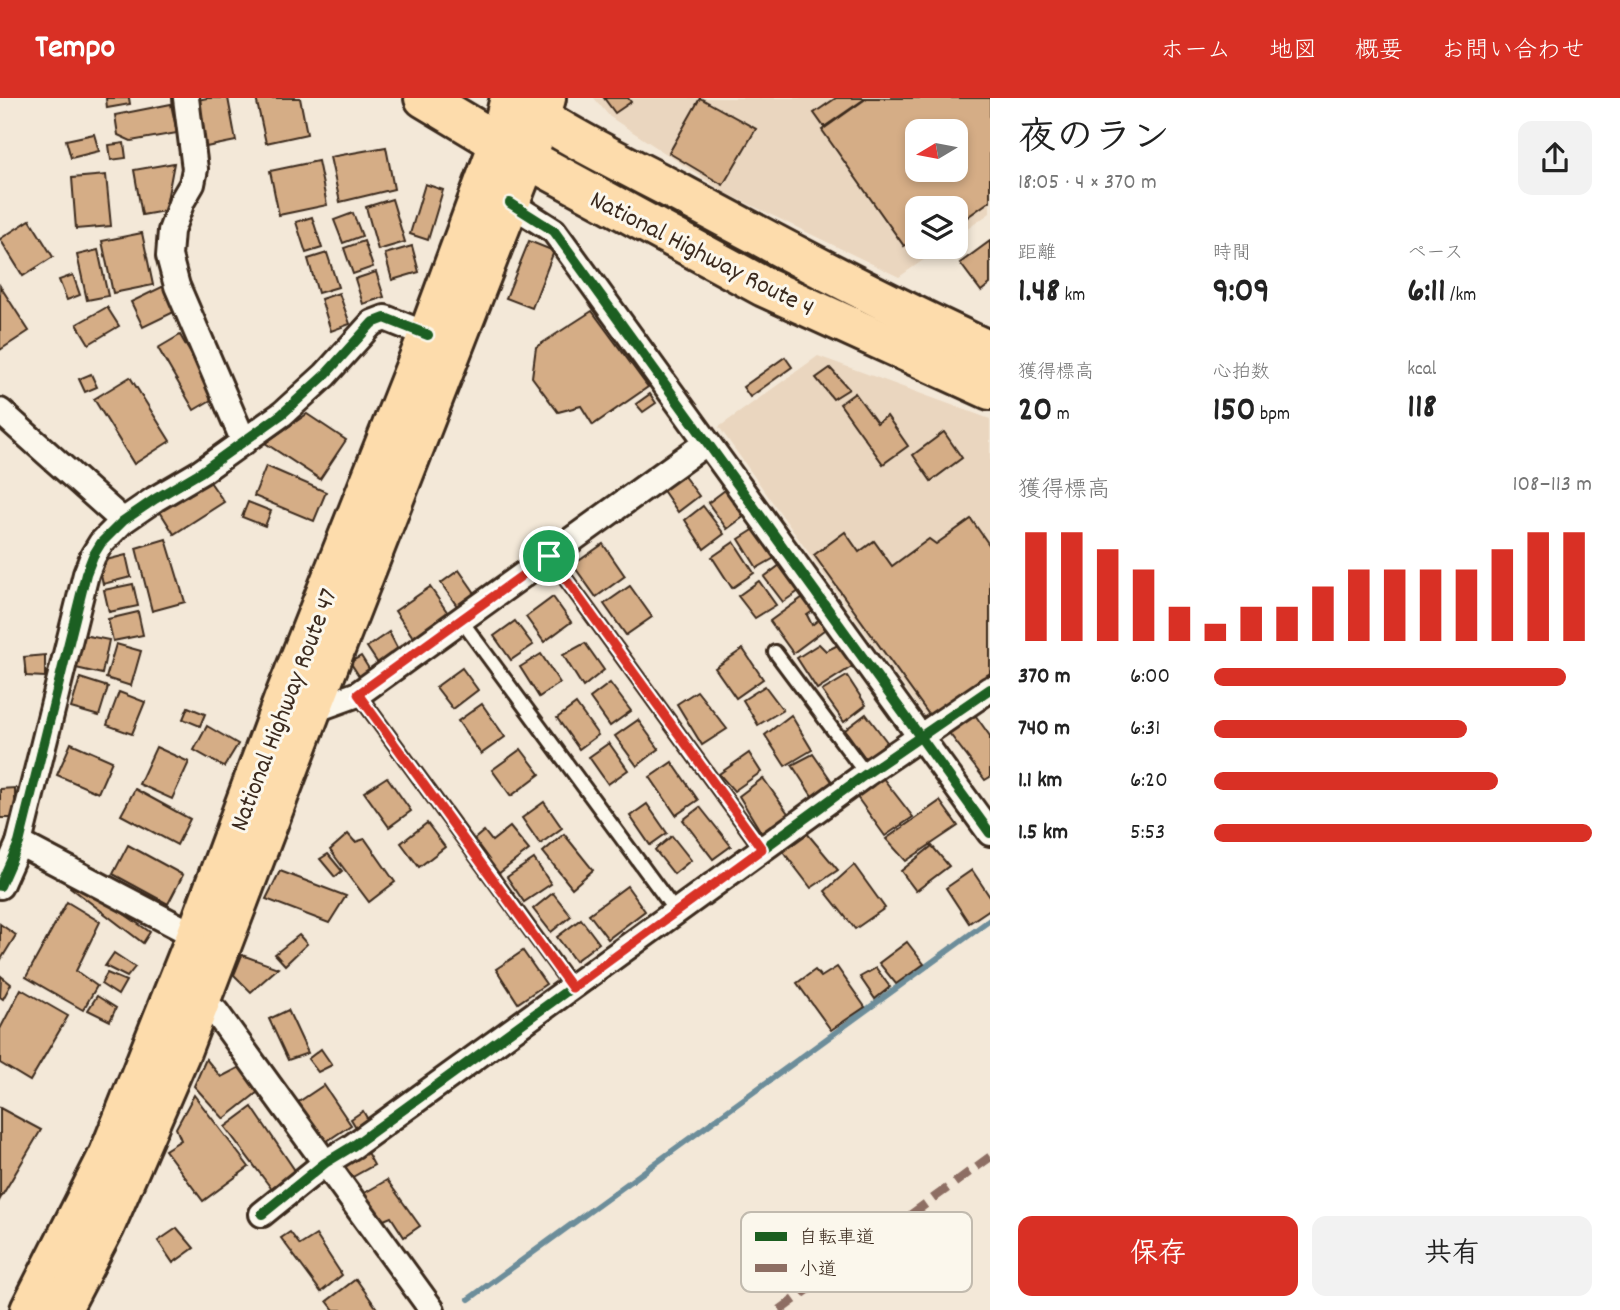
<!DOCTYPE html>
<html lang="ja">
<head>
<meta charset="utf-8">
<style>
	body { margin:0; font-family:Dekko,"Klee One",sans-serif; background:#f2f2f2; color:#222; height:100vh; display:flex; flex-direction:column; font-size:26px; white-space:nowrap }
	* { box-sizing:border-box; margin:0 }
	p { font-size:23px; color:#767676 }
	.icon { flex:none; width:38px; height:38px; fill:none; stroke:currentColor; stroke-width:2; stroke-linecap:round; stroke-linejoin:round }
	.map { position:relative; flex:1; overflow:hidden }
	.panel { display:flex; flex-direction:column; background:#fff; width:630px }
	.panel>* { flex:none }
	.needle { width:46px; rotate:260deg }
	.buttons { position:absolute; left:905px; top:21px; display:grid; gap:14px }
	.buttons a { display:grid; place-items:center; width:63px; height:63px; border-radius:14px; background:#fff; box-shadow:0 4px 10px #0003; font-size:35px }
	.pin { position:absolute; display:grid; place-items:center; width:60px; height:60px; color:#fff; margin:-30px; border:4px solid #fff; border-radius:50%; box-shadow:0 2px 7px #0007 }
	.round { display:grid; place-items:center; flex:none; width:74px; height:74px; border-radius:14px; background:#f2f2f2 }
	.overview { display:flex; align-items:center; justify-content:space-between; height:119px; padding:0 28px }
	h1 { font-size:38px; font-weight:700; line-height:52px }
	.metrics { display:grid; grid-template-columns:repeat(3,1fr); gap:10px; height:119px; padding:7px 28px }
	.metrics div { display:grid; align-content:center }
	.metrics b { font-size:35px; font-weight:700 }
	.metrics small { font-size:19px; font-weight:400 }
	.metrics p { font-size:19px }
	.chart { height:196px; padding:14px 28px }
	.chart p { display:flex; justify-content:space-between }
	.chart svg { width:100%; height:126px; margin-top:7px; stroke:#d93025; stroke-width:6 }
	.button { display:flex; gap:14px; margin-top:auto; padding:14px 28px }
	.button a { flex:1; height:80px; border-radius:14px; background:#d93025; color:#fff; font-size:28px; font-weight:700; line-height:80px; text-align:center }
	.button a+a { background:#f2f2f2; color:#222 }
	ul { padding:0 28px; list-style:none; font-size:23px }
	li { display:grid; grid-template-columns:112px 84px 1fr; align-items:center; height:52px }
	li i { height:18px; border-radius:9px; background:#d93025 }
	header { display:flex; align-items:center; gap:42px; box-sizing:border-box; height:98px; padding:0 35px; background:#d93025; color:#fff }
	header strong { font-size:33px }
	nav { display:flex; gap:38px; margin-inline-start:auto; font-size:24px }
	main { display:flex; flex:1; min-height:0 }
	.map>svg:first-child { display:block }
</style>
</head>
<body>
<header>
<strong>Tempo</strong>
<nav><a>ホーム</a><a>地図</a><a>概要</a><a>お問い合わせ</a></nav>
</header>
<main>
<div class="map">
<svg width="990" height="1212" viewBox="0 0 990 1212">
	<rect width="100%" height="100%" fill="#f3e8d8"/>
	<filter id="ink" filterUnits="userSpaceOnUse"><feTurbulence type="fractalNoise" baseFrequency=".0143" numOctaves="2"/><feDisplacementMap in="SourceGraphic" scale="14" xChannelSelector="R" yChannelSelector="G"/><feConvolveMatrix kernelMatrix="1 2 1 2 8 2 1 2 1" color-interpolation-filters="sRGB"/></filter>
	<g filter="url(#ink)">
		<g fill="#ead6bf" fill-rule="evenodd">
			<path d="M594,0H990V115L956,139V110H917V149H942L899,179L726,95L610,19ZM917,33H956V72H917Z"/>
			<polygon points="818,258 990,321 990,576 927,621 719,329"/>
		</g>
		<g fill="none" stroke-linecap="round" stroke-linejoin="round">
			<polyline stroke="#6c8d9a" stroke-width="6" points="469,1201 990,822"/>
		</g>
		<g fill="#d5ad86" stroke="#3b2a1e" stroke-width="2" fill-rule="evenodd">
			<polygon points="106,0 129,0 130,6 107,10"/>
			<polygon points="207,0 228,0 236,43 201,50 193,3"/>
			<polygon points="256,0 300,0 307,36 266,45"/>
			<polygon points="604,0 628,0 631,4 615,15"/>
			<polygon points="700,0 756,31 723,87 669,55"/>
			<polygon points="836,0 866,0 824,29 814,15"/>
			<path d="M867,0H990V103L956,127V110H917V139L904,148L822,32ZM917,33H956V72H917Z"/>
			<polygon points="171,6 177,35 131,43 118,37 115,17"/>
			<polygon points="94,36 99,53 71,60 66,42"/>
			<polygon points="124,45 126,60 111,62 109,47"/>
			<polygon points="386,49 394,91 340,104 330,59"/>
			<polygon points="318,63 327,107 279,117 270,73"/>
			<polygon points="174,65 165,113 142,117 134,72"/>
			<polygon points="106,77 111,128 76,131 72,80"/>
			<polygon points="425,86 443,92 428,142 410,136"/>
			<polygon points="392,101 405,144 378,152 366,109"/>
			<polygon points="353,115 362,138 343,145 334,122"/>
			<polygon points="312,119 322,150 306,155 296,124"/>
			<polygon points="30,122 53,159 23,178 0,141"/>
			<polygon points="142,135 153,187 113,195 102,143"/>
			<polygon points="364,143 373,169 353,176 344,150"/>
			<polygon points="529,143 554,153 532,210 506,200"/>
			<polygon points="990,143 990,186 981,193 960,165"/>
			<polygon points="412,148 419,174 392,182 385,156"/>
			<polygon points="98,152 108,198 87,202 77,157"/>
			<polygon points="327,155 338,189 318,195 308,161"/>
			<polygon points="376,174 384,199 363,206 355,181"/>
			<polygon points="73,177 80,197 67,202 59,182"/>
			<polygon points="166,187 178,212 143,229 131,204"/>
			<polygon points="0,188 29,233 0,252"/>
			<polygon points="339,195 350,226 331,233 321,201"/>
			<polygon points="107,209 119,228 89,246 77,226"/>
			<polygon points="592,213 648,289 593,327 581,308 558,314 532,279 536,249"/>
			<polygon points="180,237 216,299 194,312 158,250"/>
			<polygon points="785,259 792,269 750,299 743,289"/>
			<polygon points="830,270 849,291 833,301 816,280"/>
			<polygon points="91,276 97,289 85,294 79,281"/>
			<polygon points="130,279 170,343 134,366 94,301"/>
			<polygon points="855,295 877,325 887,318 908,348 883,366 840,306"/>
			<polygon points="650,296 656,305 643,314 636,306"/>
			<polygon points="307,316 346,342 320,381 265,345"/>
			<polygon points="944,334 962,360 931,383 913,357"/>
			<polygon points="266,368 326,394 314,423 254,398"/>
			<polygon points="680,373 699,398 678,414 660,388"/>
			<polygon points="208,381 224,404 174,436 159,412"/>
			<polygon points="725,392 746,417 727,431 708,405"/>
			<polygon points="248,404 271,413 265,428 242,419"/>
			<polygon points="703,408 724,436 704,451 685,422"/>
			<polygon points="971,421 990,448 990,575 930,618 814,457 845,434 859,454 874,443 892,468 929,441 936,446"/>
			<polygon points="758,429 778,458 757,470 739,441"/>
			<polygon points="166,441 185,504 152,513 136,450"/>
			<polygon points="734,444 754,475 732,490 712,459"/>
			<polygon points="603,446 625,478 596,499 573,467"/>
			<polygon points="126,457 131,479 103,486 98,464"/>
			<polygon points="780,467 799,493 783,504 764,479"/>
			<polygon points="459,472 475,495 457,508 441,485"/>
			<polygon points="759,483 776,507 755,520 738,498"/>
			<polygon points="133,486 138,508 109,514 104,492"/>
			<polygon points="630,488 652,519 626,537 604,506"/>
			<polygon points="430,489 450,518 415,542 395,513"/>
			<polygon points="806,497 816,511 807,517 812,527 822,519 828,529 793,555 770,523"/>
			<polygon points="553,499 571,524 544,544 526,519"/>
			<polygon points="138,514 143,537 113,543 108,521"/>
			<polygon points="515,523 533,547 511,562 494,538"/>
			<polygon points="389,534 401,557 381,570 367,549"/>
			<polygon points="83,537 109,542 102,576 76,570"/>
			<polygon points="585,545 604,572 583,589 563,557"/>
			<polygon points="116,546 141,553 131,588 106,580"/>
			<polygon points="819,546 826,553 840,546 853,568 817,591 797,560"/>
			<polygon points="743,551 763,581 736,600 715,570"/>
			<polygon points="541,556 560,585 539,599 520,569"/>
			<polygon points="45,557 45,579 26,578 24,559"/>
			<polygon points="361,558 371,574 361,581 350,564"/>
			<polygon points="462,570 478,592 453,611 436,589"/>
			<polygon points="847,578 866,607 844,624 822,593"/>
			<polygon points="80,580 108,589 99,618 71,610"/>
			<polygon points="610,585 631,613 610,628 590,600"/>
			<polygon points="765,588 783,612 758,627 743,602"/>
			<polygon points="697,593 727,631 702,647 677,606"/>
			<polygon points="119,594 145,604 132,636 107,627"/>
			<polygon points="482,606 505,639 481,656 458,623"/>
			<polygon points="576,606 598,637 579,651 557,620"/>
			<polygon points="188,609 205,616 200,628 183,621"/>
			<polygon points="973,614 990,638 990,679 985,682 946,631"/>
			<polygon points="866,616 887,644 866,661 845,632"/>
			<polygon points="791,617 812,652 785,668 765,637"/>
			<polygon points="638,622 659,651 637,668 615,638"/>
			<polygon points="207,628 238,646 224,669 194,652"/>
			<polygon points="71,645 112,663 98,695 57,677"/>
			<polygon points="609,645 628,672 608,686 589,659"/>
			<polygon points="156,649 189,664 172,701 139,686"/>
			<polygon points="521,651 540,676 511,698 492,672"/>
			<polygon points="749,655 761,674 734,693 719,676"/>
			<polygon points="813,656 833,685 814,701 792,667"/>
			<polygon points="672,664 698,702 676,717 650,679"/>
			<polygon points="879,675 913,719 885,738 854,695"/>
			<polygon points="387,679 411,713 389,729 364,694"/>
			<polygon points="763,680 792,721 764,739 739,698"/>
			<polygon points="15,690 15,720 0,720 0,691"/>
			<polygon points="135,691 190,721 177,747 121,717"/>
			<polygon points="940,703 958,728 906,763 886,741"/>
			<polygon points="544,704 562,730 540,746 522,720"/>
			<polygon points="647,706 667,735 650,747 630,718"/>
			<polygon points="700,709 731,748 713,761 683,722"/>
			<polygon points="427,725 445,749 419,769 401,745"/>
			<polygon points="510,729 529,752 498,776 472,743 484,733 492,743"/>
			<polygon points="806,734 838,772 811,790 782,752"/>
			<polygon points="348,736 355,744 365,741 395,784 369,804 330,752"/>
			<polygon points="564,736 593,772 572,790 543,754"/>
			<polygon points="672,738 691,762 674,776 655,752"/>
			<polygon points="128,747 183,777 168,806 113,776"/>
			<polygon points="932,748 949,768 916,793 901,773"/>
			<polygon points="328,756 342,773 335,779 320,761"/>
			<polygon points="534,761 551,786 524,804 507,779"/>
			<polygon points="854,767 885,810 855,831 825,793"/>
			<polygon points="972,772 990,799 990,811 969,825 946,790"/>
			<polygon points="280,773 346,798 329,825 266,801"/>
			<polygon points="75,782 150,834 143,845 70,789"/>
			<polygon points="627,788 645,813 608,841 589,816"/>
			<polygon points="553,795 571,818 551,834 533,811"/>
			<polygon points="67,804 100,824 76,873 97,888 83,912 26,879"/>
			<polygon points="581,821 599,845 575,863 557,839"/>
			<polygon points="0,826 16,837 0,863"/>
			<polygon points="299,837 307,846 285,867 275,856"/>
			<polygon points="907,844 924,866 896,886 879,865"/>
			<polygon points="523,853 546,886 518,905 496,871"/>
			<polygon points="114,855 135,869 127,879 105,868"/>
			<polygon points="242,857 278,870 251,894 234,877"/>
			<polygon points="837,869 865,909 831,932 797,885 815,872 821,879"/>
			<polygon points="876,870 890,889 875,901 860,879"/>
			<polygon points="107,875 126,883 118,897 101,886"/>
			<polygon points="1,878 11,886 3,901 0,899"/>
			<polygon points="21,891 68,918 30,983 0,965 0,931"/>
			<polygon points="97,898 116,910 110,923 88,912"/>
			<polygon points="288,912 308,955 288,962 269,921"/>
			<polygon points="321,951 332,967 318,974 308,961"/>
			<polygon points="206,961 221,979 240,969 258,994 224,1021 194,988"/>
			<polygon points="324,987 351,1027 324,1045 297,1005"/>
			<polygon points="194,997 249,1069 203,1103 165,1052 181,1042 176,1030"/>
			<polygon points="252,1009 296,1074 271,1090 225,1029"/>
			<polygon points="0,1010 41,1032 0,1101"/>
			<polygon points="363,1013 372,1029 360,1036 351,1021"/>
			<polygon points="363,1047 374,1067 349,1081 338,1066"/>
			<polygon points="387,1082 420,1128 404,1139 391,1119 379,1124 361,1097"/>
			<polygon points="177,1130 194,1150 173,1165 158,1143"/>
			<polygon points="290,1134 300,1147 316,1137 342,1177 321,1194 281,1140"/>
			<polygon points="356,1181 378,1212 334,1212 327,1203"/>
		</g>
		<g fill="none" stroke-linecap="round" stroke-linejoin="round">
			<defs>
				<g id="lane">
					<polyline points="549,458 762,751"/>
					<polyline points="461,522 676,814"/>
					<polyline points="775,554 866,676"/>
					<polyline points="358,596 572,889"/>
				</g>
				<g id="street">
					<polyline points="186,0 195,71 192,86 182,103 171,133 169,158 177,188 244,344"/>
					<polyline points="510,105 554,133 990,735"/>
					<polyline points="0,313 123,423"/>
					<polyline points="311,613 358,596 706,345"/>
					<polyline points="19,745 196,838"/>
					<polyline points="0,788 19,745 86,476 93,458 101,445 123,423 155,401 201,374 282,316 325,277 372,225 385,220 428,237"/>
					<polyline points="197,912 216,914 432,1212"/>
					<polyline points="262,1116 325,1065 353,1048 866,676 990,591"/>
				</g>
				<g id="highway">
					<polyline points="424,0 499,45 764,189 990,292"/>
					<path d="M518,5C569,40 626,67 681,96C783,151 884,205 990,253"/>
					<polyline points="30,1212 109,1056 196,838 283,603 428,237 499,45 510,0"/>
					<polyline points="61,1212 105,1128 182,951 311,613 527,61 546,0"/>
				</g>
			</defs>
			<use href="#lane" stroke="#3b2a1e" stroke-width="18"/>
			<use href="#street" stroke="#3b2a1e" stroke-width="30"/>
			<use href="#highway" stroke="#3b2a1e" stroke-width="44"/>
			<use href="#lane" stroke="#fbf7ec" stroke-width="12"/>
			<use href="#street" stroke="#fbf7ec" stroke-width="24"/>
			<use href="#highway" stroke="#fddcac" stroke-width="38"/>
			<polyline stroke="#8d6e63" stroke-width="9" stroke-dasharray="18 9" stroke-linecap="butt" points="780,1212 990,1059"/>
			<defs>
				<g id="cycleway">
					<polyline points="510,105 554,133 990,735"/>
					<polyline points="0,788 19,745 86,476 93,458 101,445 123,423 155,401 201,374 282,316 325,277 372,225 385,220 428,237"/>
					<polyline points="262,1116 325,1065 353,1048 866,676 990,591"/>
				</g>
			</defs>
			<use href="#cycleway" stroke="#fbf7ec" stroke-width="15"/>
			<use href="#cycleway" stroke="#1b5e20" stroke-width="10"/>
		</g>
	</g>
	<g fill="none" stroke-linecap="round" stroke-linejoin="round" filter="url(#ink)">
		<defs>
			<polygon id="route" points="549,458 762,751 572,890 358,596"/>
		</defs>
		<use href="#route" stroke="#fff" stroke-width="14"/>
		<use href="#route" stroke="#d93025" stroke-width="9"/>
	</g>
	<g text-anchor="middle" stroke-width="6" stroke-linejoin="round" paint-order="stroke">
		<g font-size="26" fill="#3b2a1e" stroke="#fbf7ec">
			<text transform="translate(703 154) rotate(27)" y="9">National Highway Route 4</text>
			<text transform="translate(282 611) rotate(-69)" y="9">National Highway Route 47</text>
		</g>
	</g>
	<rect x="741" y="1114" width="231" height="80" rx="10" fill="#fbf7ec" stroke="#c1baae" stroke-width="2"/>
	<rect x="755" y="1134" width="32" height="9" fill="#1b5e20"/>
	<rect x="755" y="1166" width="32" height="8" fill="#8d6e63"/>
	<g font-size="19" fill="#3b2a1e">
		<text x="799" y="1145">自転車道</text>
		<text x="799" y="1177">小道</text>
	</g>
</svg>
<div class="buttons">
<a><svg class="needle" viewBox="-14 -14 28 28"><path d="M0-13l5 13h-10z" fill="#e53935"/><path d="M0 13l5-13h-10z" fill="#767676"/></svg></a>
<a><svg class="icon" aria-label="layers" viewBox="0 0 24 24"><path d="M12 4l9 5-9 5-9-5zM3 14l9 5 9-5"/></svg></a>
</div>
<div class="pin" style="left:549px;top:458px;background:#1e9e55"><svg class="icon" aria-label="arrive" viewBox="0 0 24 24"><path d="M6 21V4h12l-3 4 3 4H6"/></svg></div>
</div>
<section class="panel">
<div class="overview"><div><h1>夜のラン</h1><p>18:05 · 4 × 370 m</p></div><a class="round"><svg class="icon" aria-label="share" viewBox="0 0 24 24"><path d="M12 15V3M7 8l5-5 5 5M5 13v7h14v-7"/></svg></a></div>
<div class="metrics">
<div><p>距離</p><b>1.48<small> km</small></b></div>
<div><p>時間</p><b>9:09</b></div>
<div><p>ペース</p><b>6:11<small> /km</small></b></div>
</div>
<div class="metrics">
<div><p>獲得標高</p><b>20<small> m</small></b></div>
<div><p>心拍数</p><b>150<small> bpm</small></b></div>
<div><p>kcal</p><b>118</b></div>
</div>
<div class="chart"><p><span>獲得標高</span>108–113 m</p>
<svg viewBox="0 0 160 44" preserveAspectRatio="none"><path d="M5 44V6M15 44V6M25 44V12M35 44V19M45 44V32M55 44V38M65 44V32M75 44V32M85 44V25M95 44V19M105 44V19M115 44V19M125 44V19M135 44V12M145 44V6M155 44V6"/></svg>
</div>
<ul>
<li><b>370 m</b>6:00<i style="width:93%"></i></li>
<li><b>740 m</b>6:31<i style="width:67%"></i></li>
<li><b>1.1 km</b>6:20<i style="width:75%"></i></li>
<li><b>1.5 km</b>5:53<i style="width:100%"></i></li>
</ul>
<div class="button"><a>保存</a><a>共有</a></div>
</section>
</main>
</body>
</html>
